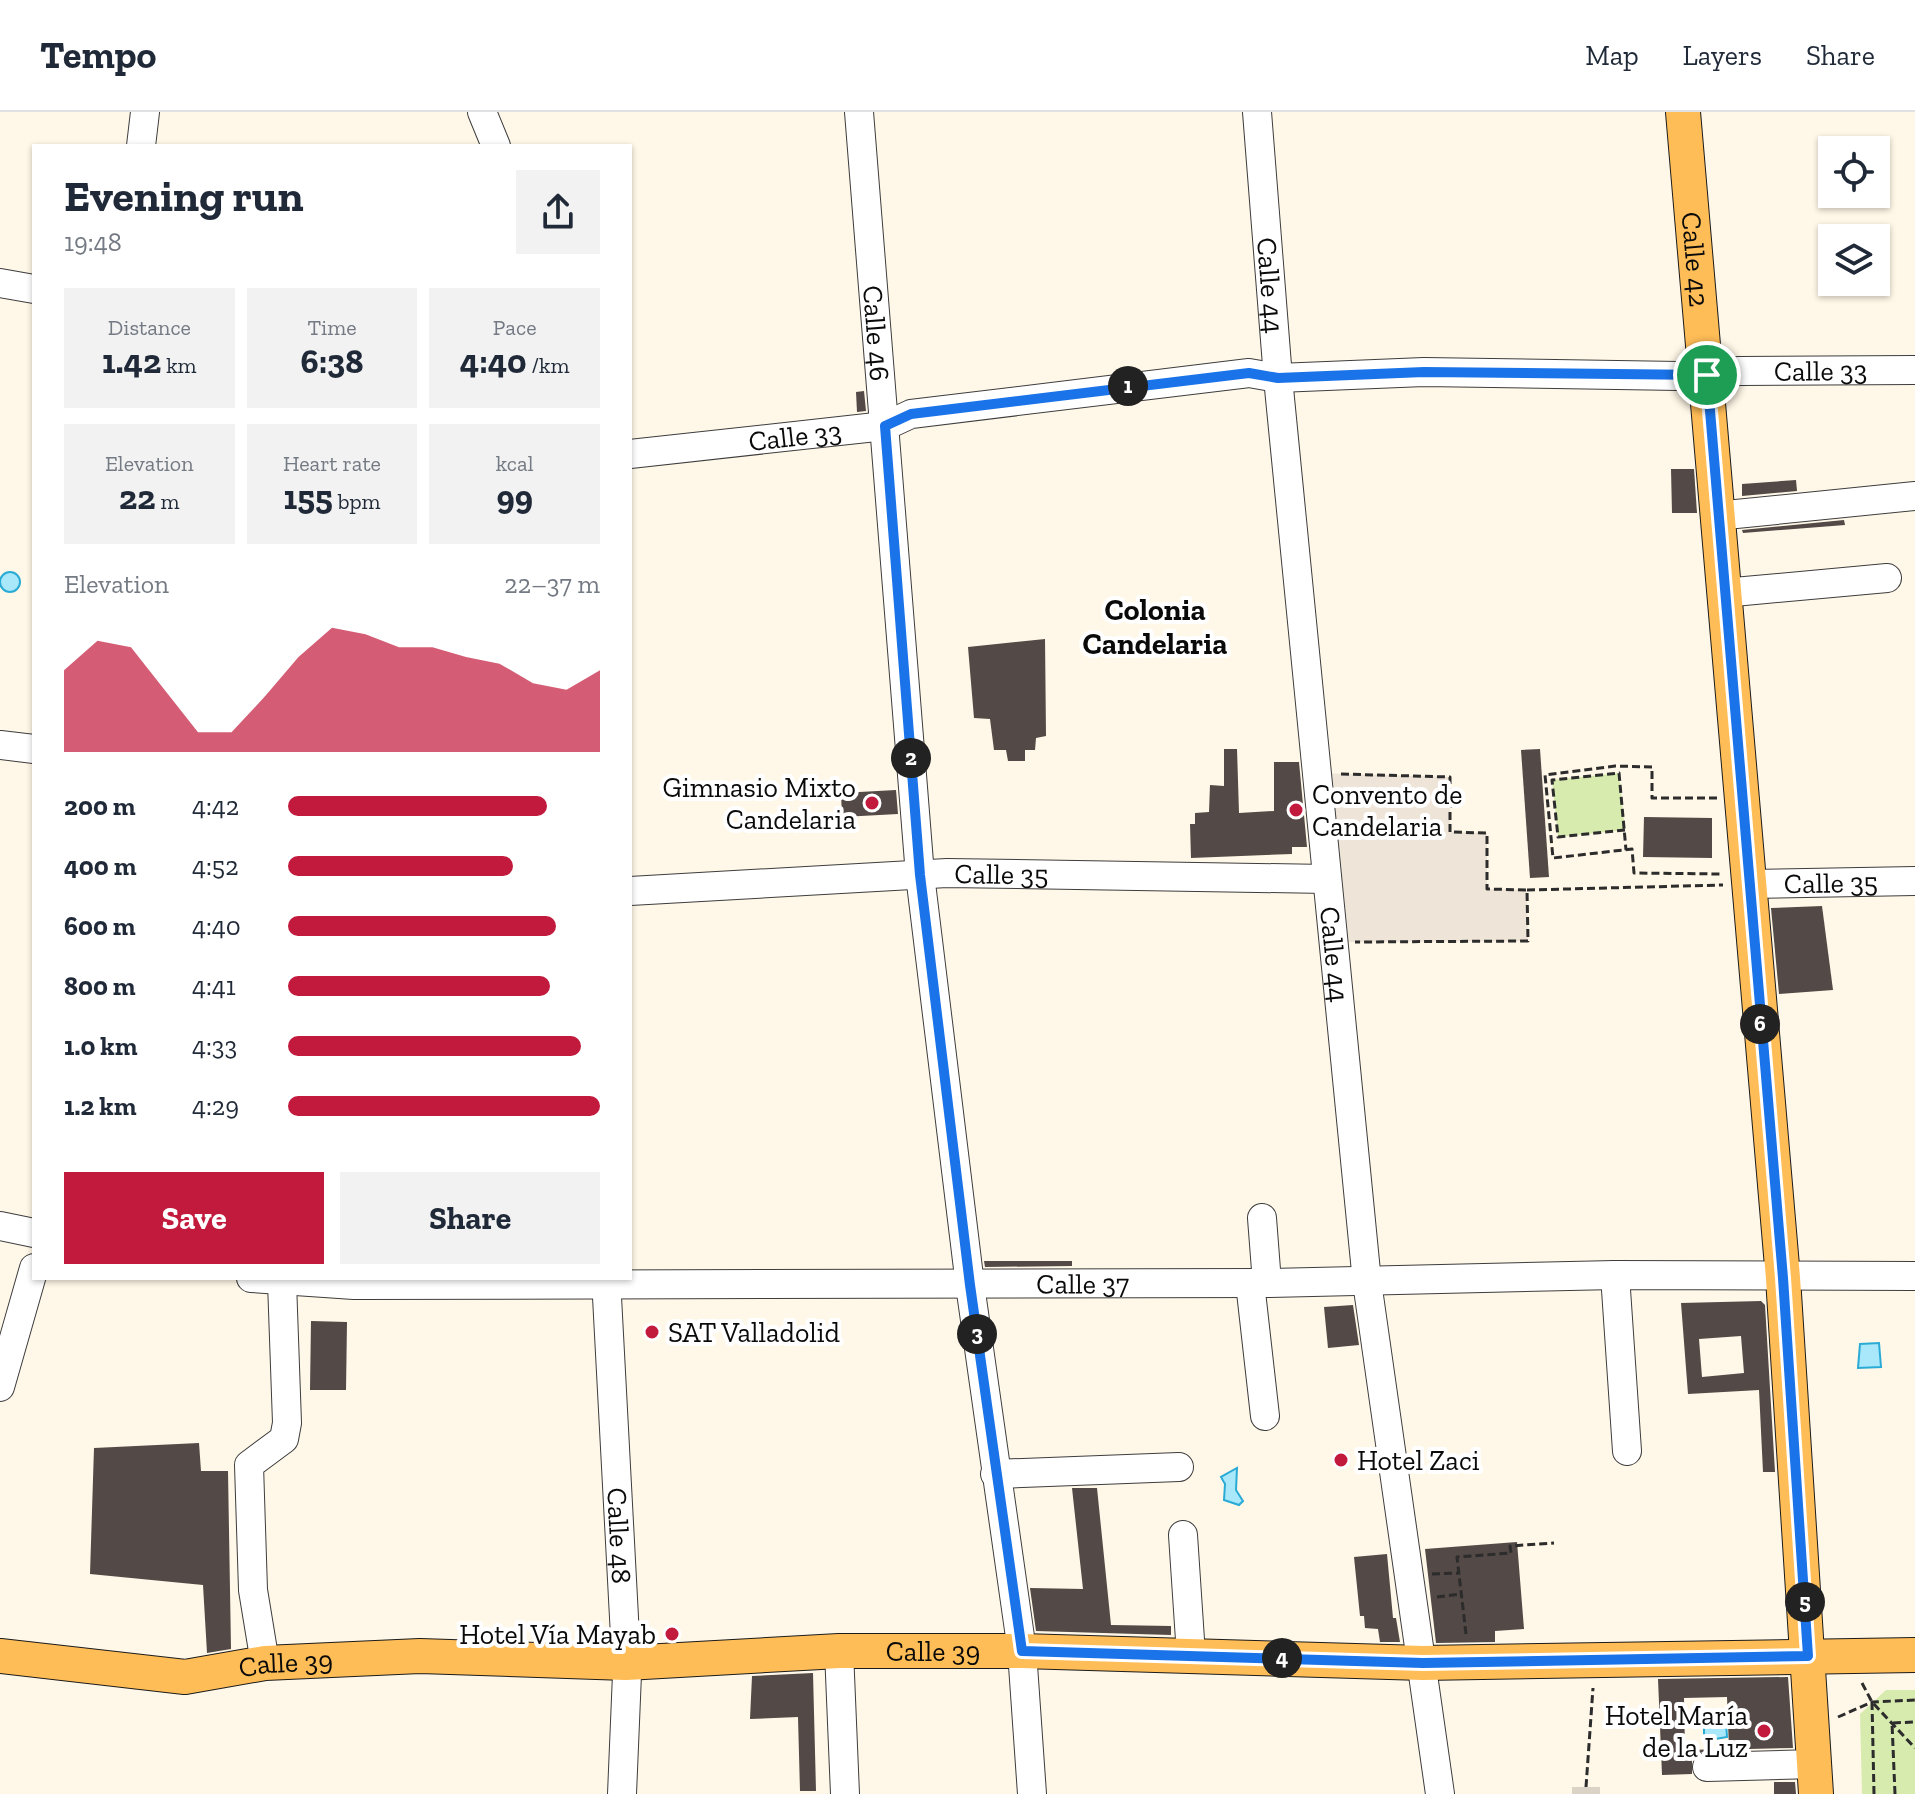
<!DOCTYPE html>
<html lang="en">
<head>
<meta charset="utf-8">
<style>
	body { margin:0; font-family:"Zilla Slab",serif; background:#f2f2f3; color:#1f2937; height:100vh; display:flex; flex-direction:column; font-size:30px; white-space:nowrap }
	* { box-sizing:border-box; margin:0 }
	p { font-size:26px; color:#747a83 }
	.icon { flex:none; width:44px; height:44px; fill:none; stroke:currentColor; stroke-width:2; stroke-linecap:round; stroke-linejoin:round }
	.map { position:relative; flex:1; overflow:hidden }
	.details { position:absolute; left:32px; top:32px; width:600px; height:1136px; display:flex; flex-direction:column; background:#fff; border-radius:0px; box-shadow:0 2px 6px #0004 }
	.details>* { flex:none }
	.tools { position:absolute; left:1818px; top:24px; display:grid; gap:16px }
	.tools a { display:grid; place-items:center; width:72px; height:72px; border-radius:0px; background:#fff; box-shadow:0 2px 6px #0004; font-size:40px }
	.pin { position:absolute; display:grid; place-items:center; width:68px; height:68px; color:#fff; margin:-34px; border:4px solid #fff; border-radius:50%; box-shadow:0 2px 8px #0007 }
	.km { position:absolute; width:40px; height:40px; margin:-20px; border-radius:50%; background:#222; color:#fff; font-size:22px; line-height:40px; text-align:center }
	.round { display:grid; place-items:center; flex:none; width:84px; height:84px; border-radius:0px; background:#f2f2f3 }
	.headline { display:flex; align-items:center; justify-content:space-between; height:136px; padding:0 32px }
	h1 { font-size:44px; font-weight:700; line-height:60px }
	.metrics { display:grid; grid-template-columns:repeat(3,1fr); gap:12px; height:136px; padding:8px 32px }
	.metrics div { display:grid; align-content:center; border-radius:0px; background:#f2f2f3; text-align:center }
	.metrics b { font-size:34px; font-weight:700 }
	.metrics small { font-size:22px; font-weight:400 }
	.metrics p { font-size:22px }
	.chart { height:224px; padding:16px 32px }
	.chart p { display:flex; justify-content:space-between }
	.chart svg { width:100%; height:144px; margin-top:8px; fill:#c21a3c; opacity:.7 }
	.cta { display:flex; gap:16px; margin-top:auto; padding:16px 32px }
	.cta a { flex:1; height:92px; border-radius:0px; background:#c21a3c; color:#fff; font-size:32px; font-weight:700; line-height:92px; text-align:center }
	.cta a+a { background:#f2f2f3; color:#1f2937 }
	ul { padding:0 32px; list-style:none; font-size:26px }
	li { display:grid; grid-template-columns:128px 96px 1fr; align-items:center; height:60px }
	li i { height:20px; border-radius:10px; background:#c21a3c }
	header { display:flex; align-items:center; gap:48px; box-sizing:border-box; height:112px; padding:0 40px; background:#fff; border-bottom:2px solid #e0e1e3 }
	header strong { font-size:38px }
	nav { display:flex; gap:44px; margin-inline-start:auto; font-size:28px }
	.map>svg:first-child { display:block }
</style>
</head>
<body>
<header>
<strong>Tempo</strong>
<nav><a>Map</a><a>Layers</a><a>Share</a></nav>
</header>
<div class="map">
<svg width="1915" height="1682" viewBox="0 0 1915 1682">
	<rect width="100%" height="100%" fill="#fff7e7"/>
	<g fill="#d7ebaf">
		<polygon points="1619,661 1625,718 1558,725 1552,668"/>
		<polygon points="1886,1578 1915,1578 1915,1682 1862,1682 1860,1602"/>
	</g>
	<polygon fill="#eee4d7" points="1318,661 1450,665 1450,720 1487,721 1487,777 1527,778 1528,829 1334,830"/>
	<g fill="#a8e8fa" stroke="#2aabd6" stroke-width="2">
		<circle cx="10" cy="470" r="10"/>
		<polygon points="1879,1231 1881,1255 1858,1256 1860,1232"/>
		<polygon points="1237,1356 1236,1378 1243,1389 1239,1393 1224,1388 1225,1372 1221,1365"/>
		<polygon points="1714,1605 1726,1610 1727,1625 1710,1628 1704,1623 1704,1612"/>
	</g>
	<g fill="#534946" fill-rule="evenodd">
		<polygon points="864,279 866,299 857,300 856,280"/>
		<polygon points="1671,357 1694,357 1697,401 1672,401"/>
		<polygon points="1796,368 1797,379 1742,384 1742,372"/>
		<polygon points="1844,408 1845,413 1743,421 1742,418"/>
		<polygon points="1045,527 1046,624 1036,626 1035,638 1025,638 1025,649 1008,649 1006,638 994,638 990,607 974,606 968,535"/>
		<polygon points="1224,637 1237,637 1239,701 1274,699 1274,650 1299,650 1307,735 1292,735 1292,742 1191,746 1190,712 1195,712 1195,701 1209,700 1210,673 1224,674"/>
		<polygon points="1540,637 1549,765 1530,766 1521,638"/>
		<polygon points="896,678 898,702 842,705 841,681"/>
		<polygon points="1644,705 1712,706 1712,746 1643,745"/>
		<polygon points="1822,794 1833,878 1779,882 1771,796"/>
		<polygon points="984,1149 1072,1149 1072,1154 985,1155"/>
		<path d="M1761,1189L1765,1193L1775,1360H1763L1759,1278L1688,1282L1681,1191ZM1741,1224L1744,1261L1702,1265L1699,1227Z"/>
		<polygon points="1353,1193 1359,1233 1328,1236 1324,1195"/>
		<polygon points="311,1209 347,1210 346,1278 310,1278"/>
		<polygon points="199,1331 201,1359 228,1359 231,1537 207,1541 203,1473 90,1462 94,1336"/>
		<polygon points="1072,1376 1097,1376 1111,1513 1171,1514 1171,1523 1036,1519 1030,1476 1083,1477"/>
		<polygon points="1517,1430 1524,1517 1495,1519 1495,1530 1436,1531 1425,1437"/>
		<polygon points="1387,1442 1393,1506 1396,1506 1400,1530 1380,1530 1378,1517 1365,1516 1364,1504 1360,1504 1354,1445"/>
		<polygon points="813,1561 816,1679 800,1679 798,1605 750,1607 752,1564"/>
		<path d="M1788,1565L1793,1636L1706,1638L1692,1646V1662L1662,1663L1658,1567ZM1727,1585L1729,1637L1685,1638L1684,1586Z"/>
		<polygon points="1774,1670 1795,1670 1796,1682 1774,1682"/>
	</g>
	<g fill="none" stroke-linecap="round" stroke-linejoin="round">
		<polyline stroke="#dad3c6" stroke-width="28" stroke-dasharray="28 14" stroke-linecap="butt" points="1586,1675 1586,1682"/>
		<defs>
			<g id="minor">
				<polyline points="482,0 496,34"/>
				<path id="s1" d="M859,0L920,763L970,1173L1022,1539L1032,1682"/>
				<path id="s2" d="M1257,0L1278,266L1367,1170L1440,1682"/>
				<polyline points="141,34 145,0"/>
				<polyline points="0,171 34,177"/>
				<path id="s3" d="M630,342L885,314L911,302L1249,261L1278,266L1424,260L1679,264L1739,259L1915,258"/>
				<polyline points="1716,404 1915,384"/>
				<polyline points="1723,481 1887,466"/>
				<polyline points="0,633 34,637"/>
				<path id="s4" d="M1747,772L1915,769"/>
				<path id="s5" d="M630,779L947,761L1327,767"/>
				<polyline points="1262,1106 1267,1171"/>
				<polyline points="0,1114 34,1121"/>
				<polyline points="1615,1163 1627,1339"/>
				<path id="s6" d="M251,1166L354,1173L1267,1171L1615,1163L1915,1164"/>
				<path id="s7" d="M606,1166L627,1562L622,1682"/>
				<polyline points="1250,1171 1265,1304"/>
				<polyline points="0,1275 34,1156"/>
				<polyline points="995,1362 1179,1355"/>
				<polyline points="1183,1423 1191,1543"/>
				<polyline points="839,1539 845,1682"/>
				<polyline points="265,1551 253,1478 249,1353 284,1327 287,1311 282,1170"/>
				<polyline points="1707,1655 1814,1652"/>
			</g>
			<g id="major">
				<path id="s8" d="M1683,0L1783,1166L1816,1682"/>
				<path id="s9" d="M0,1544L185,1565L265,1551L420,1544L626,1551L839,1539H1022L1423,1551L1915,1543"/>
			</g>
		</defs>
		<use href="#minor" stroke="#3d3d3d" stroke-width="30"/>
		<use href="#major" stroke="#1b1b1b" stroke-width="36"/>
		<g stroke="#2c2c2c" stroke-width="3" stroke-dasharray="8 4" stroke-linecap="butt">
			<polyline points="1341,662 1450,665 1450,720 1487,721 1487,777 1527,778 1528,829 1355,830"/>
			<polyline points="1717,686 1652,686 1652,655 1615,654 1545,663 1553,746 1632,737 1634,761 1721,762"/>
			<polyline points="1625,718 1558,725 1552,668 1619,661 1626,738"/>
			<polyline points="1527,778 1723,773"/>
			<polyline points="1432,1462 1460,1461"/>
			<polyline points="1437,1485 1461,1482"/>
			<polyline points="1466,1522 1457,1445 1511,1441 1510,1434 1554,1431"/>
			<polyline points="1862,1571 1872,1590 1915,1636"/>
			<polyline points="1872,1590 1874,1682"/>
			<polyline points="1838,1605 1872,1590 1915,1588"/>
			<polyline points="1586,1675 1593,1576"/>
			<polyline points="1895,1682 1892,1611 1915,1610"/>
		</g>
		<use href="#minor" stroke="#fff" stroke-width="28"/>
		<use href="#major" stroke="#ffbd57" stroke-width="34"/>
	</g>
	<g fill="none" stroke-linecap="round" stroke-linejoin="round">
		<defs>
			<polygon id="route" points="1424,260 1707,263 1783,1166 1808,1544 1423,1551 1022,1539 970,1173 920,763 885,314 911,302 1249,261 1278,266"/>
		</defs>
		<use href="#route" stroke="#fff" stroke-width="16"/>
		<use href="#route" stroke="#1a73e8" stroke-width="10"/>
	</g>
	<g fill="#c21a3c" stroke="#fff" stroke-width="3">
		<circle cx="872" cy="691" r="8"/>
		<circle cx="1296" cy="698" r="8"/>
		<circle cx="652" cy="1220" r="8"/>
		<circle cx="1341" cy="1348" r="8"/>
		<circle cx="672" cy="1522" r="8"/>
		<circle cx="1764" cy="1619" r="8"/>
	</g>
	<g text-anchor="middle" stroke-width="8" stroke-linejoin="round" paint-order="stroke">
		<g font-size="28" fill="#0a0a0a" stroke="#fff">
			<text dy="10" stroke="none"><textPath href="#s8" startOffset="148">Calle 42</textPath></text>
			<text dy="10" stroke="none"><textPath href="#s2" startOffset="174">Calle 44</textPath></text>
			<text dy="10" stroke="none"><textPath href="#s1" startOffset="222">Calle 46</textPath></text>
			<text dy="10" stroke="none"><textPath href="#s3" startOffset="1198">Calle 33</textPath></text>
			<text dy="10" stroke="none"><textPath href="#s3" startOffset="166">Calle 33</textPath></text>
			<text dy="10" stroke="none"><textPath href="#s5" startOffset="372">Calle 35</textPath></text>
			<text dy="10" stroke="none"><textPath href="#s4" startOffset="84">Calle 35</textPath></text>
			<text dy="10" stroke="none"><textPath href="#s2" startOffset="846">Calle 44</textPath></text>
			<text dy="10" stroke="none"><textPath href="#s6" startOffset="832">Calle 37</textPath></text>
			<text dy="10" stroke="none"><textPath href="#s7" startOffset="258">Calle 48</textPath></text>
			<text dy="10" stroke="none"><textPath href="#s9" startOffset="936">Calle 39</textPath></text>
			<text dy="10" stroke="none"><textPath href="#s9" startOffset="288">Calle 39</textPath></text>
		</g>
		<g font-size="28" fill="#0a0a0a" stroke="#fff" text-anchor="end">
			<text x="856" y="685">Gimnasio Mixto<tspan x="856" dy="32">Candelaria</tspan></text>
			<text x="1312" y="692" text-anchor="start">Convento de<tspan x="1312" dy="32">Candelaria</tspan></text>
			<text x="668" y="1230" text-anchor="start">SAT Valladolid</text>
			<text x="1357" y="1358" text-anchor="start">Hotel Zaci</text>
			<text x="656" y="1532">Hotel Vía Mayab</text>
			<text x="1748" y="1613">Hotel María<tspan x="1748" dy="32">de la Luz</tspan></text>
		</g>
		<g font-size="30" font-weight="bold" fill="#0a0a0a" stroke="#fff">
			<text x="1155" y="508">Colonia<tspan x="1155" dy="34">Candelaria</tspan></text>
		</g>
	</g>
</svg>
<div class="tools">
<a><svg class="icon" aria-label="locate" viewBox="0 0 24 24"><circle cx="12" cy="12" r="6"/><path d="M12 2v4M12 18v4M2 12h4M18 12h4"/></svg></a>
<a><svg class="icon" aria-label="layers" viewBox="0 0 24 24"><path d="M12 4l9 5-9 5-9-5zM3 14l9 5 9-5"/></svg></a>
</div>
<div class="pin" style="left:1707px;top:263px;background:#1e9e55"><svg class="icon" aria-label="arrive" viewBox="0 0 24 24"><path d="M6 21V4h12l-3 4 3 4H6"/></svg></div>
<b class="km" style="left:1128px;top:274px">1</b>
<b class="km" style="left:911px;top:646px">2</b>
<b class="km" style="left:977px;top:1222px">3</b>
<b class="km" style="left:1282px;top:1546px">4</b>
<b class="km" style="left:1805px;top:1490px">5</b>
<b class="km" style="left:1760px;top:912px">6</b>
<section class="details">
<div class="headline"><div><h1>Evening run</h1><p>19:48</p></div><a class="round"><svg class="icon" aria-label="share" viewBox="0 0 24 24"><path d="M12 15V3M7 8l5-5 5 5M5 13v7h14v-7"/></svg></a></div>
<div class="metrics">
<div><p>Distance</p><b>1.42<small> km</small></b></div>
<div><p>Time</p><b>6:38</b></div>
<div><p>Pace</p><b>4:40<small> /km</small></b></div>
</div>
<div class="metrics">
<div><p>Elevation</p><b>22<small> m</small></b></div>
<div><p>Heart rate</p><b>155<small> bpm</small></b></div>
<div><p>kcal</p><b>99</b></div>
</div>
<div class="chart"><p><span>Elevation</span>22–37 m</p>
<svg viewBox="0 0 160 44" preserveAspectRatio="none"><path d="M0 44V19L10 10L20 12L30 25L40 38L50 38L60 27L70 15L80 6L90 8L100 12L110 12L120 15L130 17L140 23L150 25L160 19V44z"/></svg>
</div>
<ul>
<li><b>200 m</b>4:42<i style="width:83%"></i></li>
<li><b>400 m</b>4:52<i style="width:72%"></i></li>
<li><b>600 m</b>4:40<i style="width:86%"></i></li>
<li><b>800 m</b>4:41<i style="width:84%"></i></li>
<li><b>1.0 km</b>4:33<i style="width:94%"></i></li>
<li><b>1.2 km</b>4:29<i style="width:100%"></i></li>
</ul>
<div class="cta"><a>Save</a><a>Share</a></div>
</section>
</div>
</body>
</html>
